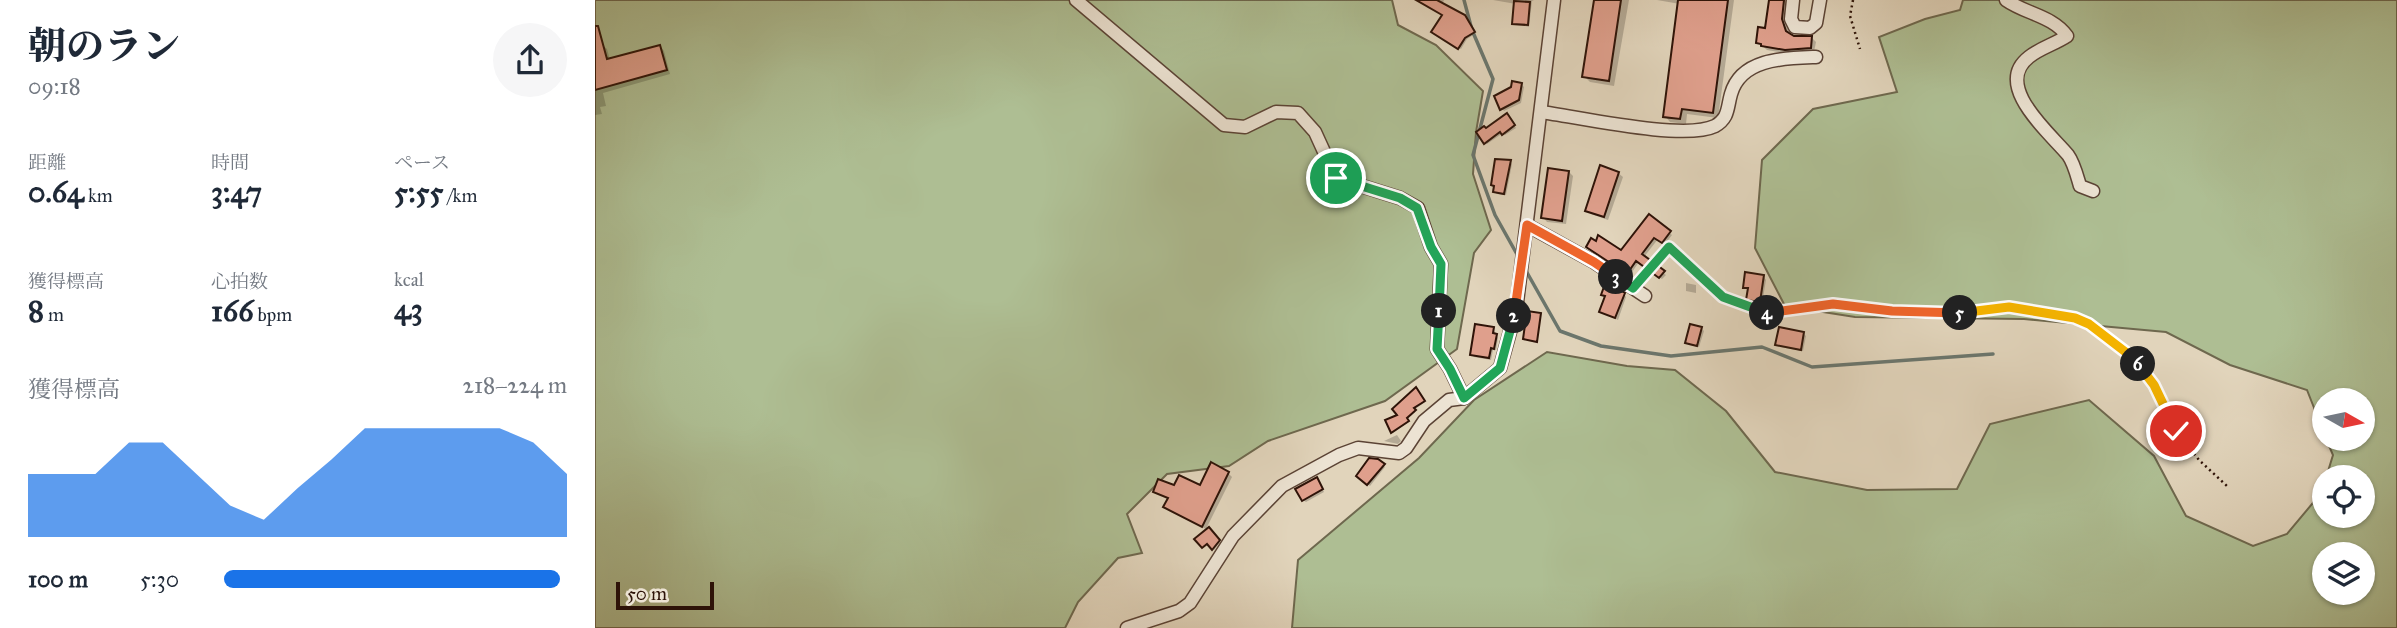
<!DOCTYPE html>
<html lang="ja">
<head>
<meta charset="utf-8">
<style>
	body { margin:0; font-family:"IM FELL Great Primer","Noto Serif JP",serif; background:#f6f6f7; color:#1f2937; height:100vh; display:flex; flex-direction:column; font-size:26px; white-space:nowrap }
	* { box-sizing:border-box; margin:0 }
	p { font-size:23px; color:#747a83 }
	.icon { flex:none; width:38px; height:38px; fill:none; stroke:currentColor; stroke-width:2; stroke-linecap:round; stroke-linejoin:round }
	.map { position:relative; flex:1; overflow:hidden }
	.side { display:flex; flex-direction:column; background:#fff; width:595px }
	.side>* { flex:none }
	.needle { width:46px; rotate:99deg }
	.buttons { position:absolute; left:1717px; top:388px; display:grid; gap:14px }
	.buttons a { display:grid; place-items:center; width:63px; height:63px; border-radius:50%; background:#fff; box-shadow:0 2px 5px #0004; font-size:35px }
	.scale { position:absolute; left:21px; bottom:18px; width:98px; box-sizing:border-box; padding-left:7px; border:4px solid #2e1308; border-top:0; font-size:19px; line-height:24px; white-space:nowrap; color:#2e1308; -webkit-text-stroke:5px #ece3d3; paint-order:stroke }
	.pin { position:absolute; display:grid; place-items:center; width:60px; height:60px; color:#fff; margin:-30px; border:4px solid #fff; border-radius:50%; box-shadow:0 2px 7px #0007 }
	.km { position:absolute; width:35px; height:35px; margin:-18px; border-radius:50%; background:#222; color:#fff; font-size:19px; line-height:35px; text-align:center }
	.round { display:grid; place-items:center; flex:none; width:74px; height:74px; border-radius:37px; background:#f6f6f7 }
	.head { display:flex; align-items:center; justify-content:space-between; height:119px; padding:0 28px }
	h1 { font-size:38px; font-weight:800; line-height:52px }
	.metrics { display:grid; grid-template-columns:repeat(3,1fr); gap:10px; height:119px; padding:7px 28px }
	.metrics div { display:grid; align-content:center }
	.metrics b { font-size:30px; font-weight:800 }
	.metrics small { font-size:19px; font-weight:400 }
	.metrics p { font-size:19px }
	.chart { height:196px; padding:14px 28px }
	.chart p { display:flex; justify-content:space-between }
	.chart svg { width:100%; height:126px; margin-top:7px; fill:#1a73e8; opacity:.7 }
	ul { padding:0 28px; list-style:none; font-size:23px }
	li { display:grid; grid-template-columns:112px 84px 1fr; align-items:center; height:52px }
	li i { height:18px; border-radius:9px; background:#1a73e8 }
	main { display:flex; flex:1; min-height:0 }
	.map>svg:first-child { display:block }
</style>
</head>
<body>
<main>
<section class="side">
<div class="head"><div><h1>朝のラン</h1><p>09:18</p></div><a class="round"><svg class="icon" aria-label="share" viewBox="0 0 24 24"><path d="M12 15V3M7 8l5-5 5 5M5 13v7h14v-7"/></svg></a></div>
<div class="metrics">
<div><p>距離</p><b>0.64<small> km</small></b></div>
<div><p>時間</p><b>3:47</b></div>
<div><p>ペース</p><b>5:55<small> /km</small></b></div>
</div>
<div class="metrics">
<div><p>獲得標高</p><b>8<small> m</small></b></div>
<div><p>心拍数</p><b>166<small> bpm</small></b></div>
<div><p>kcal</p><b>43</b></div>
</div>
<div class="chart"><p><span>獲得標高</span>218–224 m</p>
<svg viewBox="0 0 160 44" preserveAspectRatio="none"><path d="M0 44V22L10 22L20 22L30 11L40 11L50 22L60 33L70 38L80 27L90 17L100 6L110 6L120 6L130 6L140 6L150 11L160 22V44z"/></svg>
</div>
<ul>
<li><b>100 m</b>5:30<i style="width:98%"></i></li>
</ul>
</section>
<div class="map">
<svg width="1802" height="628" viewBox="0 0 1802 628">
	<rect width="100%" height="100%" fill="#e1d4bb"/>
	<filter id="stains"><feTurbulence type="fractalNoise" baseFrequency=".00286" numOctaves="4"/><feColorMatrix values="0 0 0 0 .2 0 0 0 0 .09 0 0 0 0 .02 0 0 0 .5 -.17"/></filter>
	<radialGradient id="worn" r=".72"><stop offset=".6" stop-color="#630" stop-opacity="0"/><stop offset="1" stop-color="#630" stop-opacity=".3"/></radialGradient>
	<g fill="#aebe93" stroke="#6e684e" stroke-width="2" fill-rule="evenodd">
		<polygon points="0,0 797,0 803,25 841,45 888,91 881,132 878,174 896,230 879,253 862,349 790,401 673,441 634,466 572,474 532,514 547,553 523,558 483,602 470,628 0,628"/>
		<path d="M1368,0H1802V628H697L703,560L824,458L879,400L952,352L1032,366L1080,370L1131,411L1180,472L1272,490L1362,489L1395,424L1494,400L1559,456L1591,516L1658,546L1692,534L1727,492L1729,484V516H1768V478H1731L1738,455L1731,439H1768V401H1729V433L1712,390L1635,365L1571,332L1429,319L1260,317L1190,306L1160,248L1167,160L1218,109L1302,92L1284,37L1330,19L1365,10ZM1729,555H1768V593H1729Z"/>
	</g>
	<g fill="#0003">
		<polygon points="829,0 849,0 847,5 872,19 880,34 872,39 866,49 840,34 849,15"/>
		<polygon points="898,0 939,0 937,1 934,27 919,23 921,4"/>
		<polygon points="1002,0 1034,0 1019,86 995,82 989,76"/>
		<polygon points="1062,0 1139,0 1123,118 1092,114 1091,124 1075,122 1070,116 1085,4"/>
		<polygon points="1176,0 1195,0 1191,24 1195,35 1198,37 1217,38 1221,42 1219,52 1196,54 1172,50 1163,42 1171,30"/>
		<polygon points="7,45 12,49 15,60 65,46 69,51 75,74 8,93 11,106 5,107 7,114 0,115 0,47"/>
		<polygon points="927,85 929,87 926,103 909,111 907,108"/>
		<polygon points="913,117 921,128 910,135 908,133 892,144 883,132"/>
		<polygon points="915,162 917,164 911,195 902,194 900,192"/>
		<polygon points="974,172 978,176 971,224 952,222 948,217"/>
		<polygon points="1023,173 1028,177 1013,220 996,214 992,210"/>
		<polygon points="1054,217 1077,235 1070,244 1063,239 1049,257 1071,275 1067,279 1044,262 1035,275 995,249 1027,252"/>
		<polygon points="1169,277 1171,280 1167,304 1156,302 1153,300 1155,290 1149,287"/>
		<polygon points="1091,283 1101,285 1101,293 1091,291"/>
		<polygon points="1029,294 1031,297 1023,320 1006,311"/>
		<polygon points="898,328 903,338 901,350 898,350 896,360 879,357 877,355"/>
		<polygon points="1106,328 1109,331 1104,347 1095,345 1092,342"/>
		<polygon points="1208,333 1211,336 1208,351 1185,347 1182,345"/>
		<polygon points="821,390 830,402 819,410 820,412 811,420 813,422 798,433 793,421 805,415"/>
		<polygon points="802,435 806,441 803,444 789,441"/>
		<polygon points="782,461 790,467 775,486 763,476"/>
		<polygon points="633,473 637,477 612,527 625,542 619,550 614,543 609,547 602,539 613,530 574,511 571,507 582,500 560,492 580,487 605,487"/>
		<polygon points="724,482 729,492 711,502 708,500"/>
	</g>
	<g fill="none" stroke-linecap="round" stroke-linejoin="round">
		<g stroke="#6b766d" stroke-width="3.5">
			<polyline points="869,0 877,30 898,79 878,155 900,215 923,256"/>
			<polyline points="930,269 965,331 1006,346 1076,356 1167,347 1217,367 1398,354"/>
		</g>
	</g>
	<g fill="#df9f8c" stroke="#2e1308" stroke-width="2">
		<polygon points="821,0 842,0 870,15 880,32 870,38 863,49 836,32 847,15"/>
		<polygon points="999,0 1026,0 1014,81 987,77"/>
		<polygon points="1083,0 1133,0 1118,113 1087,109 1085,119 1068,117"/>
		<polygon points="1174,0 1189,0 1187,19 1191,31 1199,36 1217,36 1216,48 1190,50 1166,46 1166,44 1161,43 1163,27 1170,28"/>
		<polygon points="919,1 935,2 933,25 917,24"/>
		<polygon points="0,26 3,26 12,59 65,45 72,70 0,90"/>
		<polygon points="917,81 927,83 924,100 905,110 899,96 916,87"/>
		<polygon points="912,113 920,125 907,135 905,132 889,144 881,132 889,126 891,128"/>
		<polygon points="900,159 916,160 909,194 898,192 899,186 896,185"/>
		<polygon points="1005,165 1024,172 1009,217 990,211"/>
		<polygon points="953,168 974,171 967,221 946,218"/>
		<polygon points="1054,214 1076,231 1067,243 1059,238 1047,254 1070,271 1064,278 1041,261 1032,274 991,247 996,238 1001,241 1003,235 1026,250"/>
		<polygon points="1150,272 1169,275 1165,302 1151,300 1153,288 1148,288"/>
		<polygon points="1011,281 1030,293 1020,318 1004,312 1010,296 1006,295"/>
		<polygon points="932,311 946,313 942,342 928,339"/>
		<polygon points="880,324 899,327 898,333 902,334 899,349 896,348 894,358 875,355"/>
		<polygon points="1095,324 1107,327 1102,346 1090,343"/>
		<polygon points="1184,327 1209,332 1206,350 1180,345"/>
		<polygon points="821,387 830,401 819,408 821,410 812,418 814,421 796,433 790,420 802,415 797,409"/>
		<polygon points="774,458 783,459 790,464 772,485 761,476"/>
		<polygon points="616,462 634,472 607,527 568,507 573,498 558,492 563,479 579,485 584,475 605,485"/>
		<polygon points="722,477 728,489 707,501 700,489"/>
		<polygon points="614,527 625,540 617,550 612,544 607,548 599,539"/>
	</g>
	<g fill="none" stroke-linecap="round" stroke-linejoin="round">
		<defs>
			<g id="minor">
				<polyline points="481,0 629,125 650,127 681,112 703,113 720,132 741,178 805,198 823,208 836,247 846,264 842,349 855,369 869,398"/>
				<polyline points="1198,0 1196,19 1200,27 1215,28 1221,23 1225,0"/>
				<path d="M1411,0C1431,14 1458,16 1472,36C1460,44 1445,48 1434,57C1397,86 1456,134 1473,155C1479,163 1482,176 1485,186L1498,191"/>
				<path d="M946,112C984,117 1089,141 1120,126C1134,118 1132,108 1136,94C1146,58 1190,58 1221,57"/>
				<polyline points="932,225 999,262 1050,296"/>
				<polyline points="532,628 584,611 595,603 638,536 687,486 744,455 763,448 804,453 811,448 829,421 854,400 869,398 905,368 921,310 959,0"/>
			</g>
		</defs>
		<use href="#minor" stroke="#5b4335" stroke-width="15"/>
		<g stroke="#2e1308" stroke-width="2.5" stroke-dasharray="2 3.5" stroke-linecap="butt">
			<polyline points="1258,0 1255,16 1265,49"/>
			<polyline points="1045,280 1074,247 1128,297 1171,314 1238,304 1331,313 1360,314 1414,308 1480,318 1494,324 1537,357 1559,385 1581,431 1604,460 1632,486"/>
		</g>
		<use href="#minor" stroke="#ece3d3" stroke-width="12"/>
	</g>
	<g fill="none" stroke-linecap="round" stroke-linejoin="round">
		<defs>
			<polyline id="split-1" points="741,178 805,198 822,208 836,247 846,264 844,311"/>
			<polyline id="split-2" points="844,311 842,349 855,369 869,398 905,368 919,316"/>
			<polyline id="split-3" points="919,316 932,225 999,262 1021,277"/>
			<polyline id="split-4" points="1021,277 1038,288 1074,247 1128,297 1172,313"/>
			<polyline id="split-5" points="1172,313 1238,304 1297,311 1365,313"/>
			<polyline id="split-6" points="1365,313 1414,307 1480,318 1494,324 1537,357 1543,364"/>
			<polyline id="split-7" points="1543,364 1559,385 1581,431"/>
		</defs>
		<use href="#split-1" stroke="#fff" stroke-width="14"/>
		<use href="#split-2" stroke="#fff" stroke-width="14"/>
		<use href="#split-3" stroke="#fff" stroke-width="14"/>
		<use href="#split-4" stroke="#fff" stroke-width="14"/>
		<use href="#split-5" stroke="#fff" stroke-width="14"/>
		<use href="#split-6" stroke="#fff" stroke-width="14"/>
		<use href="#split-7" stroke="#fff" stroke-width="14"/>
		<use href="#split-1" stroke="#22a559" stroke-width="9"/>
		<use href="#split-2" stroke="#22a559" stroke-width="9"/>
		<use href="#split-3" stroke="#f0652b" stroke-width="9"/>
		<use href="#split-4" stroke="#22a559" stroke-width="9"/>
		<use href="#split-5" stroke="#f0652b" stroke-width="9"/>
		<use href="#split-6" stroke="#f5b400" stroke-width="9"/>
		<use href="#split-7" stroke="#f5b400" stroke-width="9"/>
	</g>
	<rect width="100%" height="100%" filter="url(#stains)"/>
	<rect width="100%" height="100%" fill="url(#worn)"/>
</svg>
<div class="buttons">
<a><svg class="needle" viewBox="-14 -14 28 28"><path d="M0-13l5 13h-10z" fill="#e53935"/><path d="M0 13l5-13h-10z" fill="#747a83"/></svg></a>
<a><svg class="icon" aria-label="locate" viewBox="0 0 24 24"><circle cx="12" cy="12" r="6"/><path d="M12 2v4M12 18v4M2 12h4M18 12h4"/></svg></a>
<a><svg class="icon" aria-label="layers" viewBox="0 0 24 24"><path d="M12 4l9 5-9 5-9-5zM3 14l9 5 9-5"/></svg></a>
</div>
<div class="scale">50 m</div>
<div class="pin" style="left:741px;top:178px;background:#1e9e55"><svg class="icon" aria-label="arrive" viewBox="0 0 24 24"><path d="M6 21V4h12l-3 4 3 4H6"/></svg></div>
<div class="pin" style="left:1581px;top:431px;background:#d93025"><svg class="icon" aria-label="check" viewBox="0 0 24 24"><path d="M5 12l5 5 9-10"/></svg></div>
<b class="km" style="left:844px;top:311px">1</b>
<b class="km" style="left:919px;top:316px">2</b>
<b class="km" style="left:1021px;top:277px">3</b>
<b class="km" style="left:1172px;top:313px">4</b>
<b class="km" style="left:1365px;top:313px">5</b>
<b class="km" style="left:1543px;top:364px">6</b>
</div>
</main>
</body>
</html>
